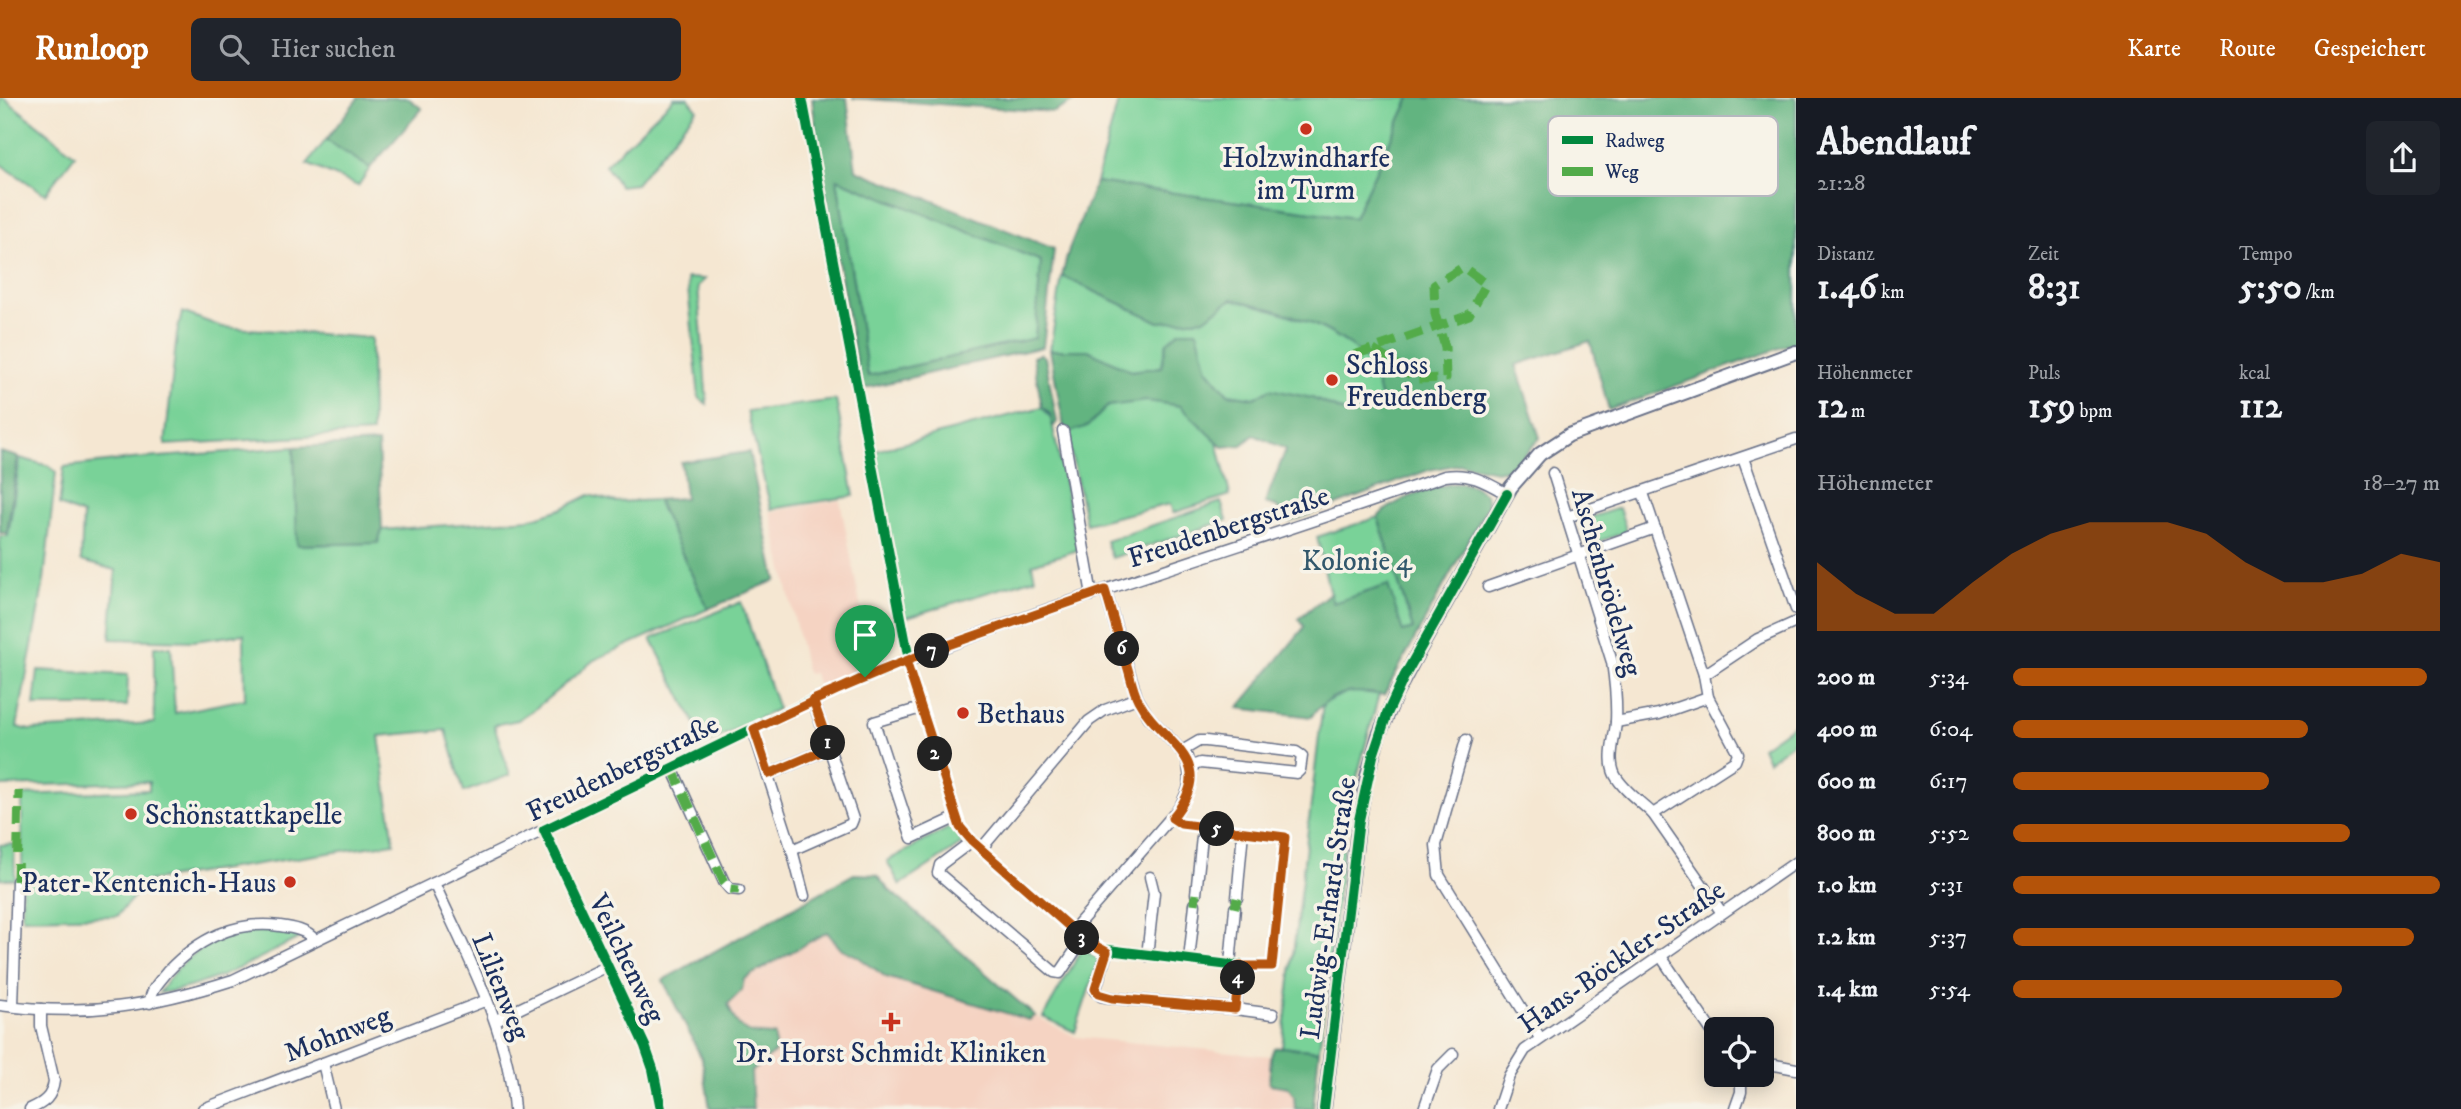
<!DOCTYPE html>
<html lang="de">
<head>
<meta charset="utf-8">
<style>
	body { margin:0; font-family:"IM FELL DW Pica",serif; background:#20242c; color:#f1f3f6; height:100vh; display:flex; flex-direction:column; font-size:26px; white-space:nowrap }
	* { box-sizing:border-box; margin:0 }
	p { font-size:23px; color:#9ea1a6 }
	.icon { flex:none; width:38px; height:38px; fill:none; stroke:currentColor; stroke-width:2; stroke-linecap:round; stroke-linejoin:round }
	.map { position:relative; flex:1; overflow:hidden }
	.sheet { display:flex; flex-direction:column; background:#171b24; width:665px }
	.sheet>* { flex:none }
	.tools { position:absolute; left:1704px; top:919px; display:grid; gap:14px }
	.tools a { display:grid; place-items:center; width:70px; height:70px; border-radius:10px; background:#171b24; box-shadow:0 4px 18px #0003; font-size:35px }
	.pin { position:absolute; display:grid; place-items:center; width:60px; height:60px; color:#fff; margin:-72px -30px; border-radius:50% 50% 50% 0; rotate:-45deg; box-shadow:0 0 7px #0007 }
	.pin .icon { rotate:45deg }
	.km { position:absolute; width:35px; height:35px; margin:-18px; border-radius:50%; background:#222; color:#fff; font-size:19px; line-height:35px; text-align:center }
	.round { display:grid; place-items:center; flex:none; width:74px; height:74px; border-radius:10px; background:#20242c }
	.headline { display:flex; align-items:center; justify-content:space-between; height:119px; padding:0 21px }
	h1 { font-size:38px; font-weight:800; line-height:52px }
	.metrics { display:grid; grid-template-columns:repeat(3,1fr); gap:10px; height:119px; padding:7px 21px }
	.metrics div { display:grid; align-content:center }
	.metrics b { font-size:35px; font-weight:800 }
	.metrics small { font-size:19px; font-weight:400 }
	.metrics p { font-size:19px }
	.chart { height:196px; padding:14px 21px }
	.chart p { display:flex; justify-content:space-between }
	.chart svg { width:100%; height:126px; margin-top:7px; fill:#b45309; opacity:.7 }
	ul { padding:0 21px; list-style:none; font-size:23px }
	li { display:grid; grid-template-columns:112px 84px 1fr; align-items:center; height:52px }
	li i { height:18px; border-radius:9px; background:#b45309 }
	header { display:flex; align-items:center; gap:42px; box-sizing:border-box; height:98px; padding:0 35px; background:#b45309; color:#fff }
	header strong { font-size:33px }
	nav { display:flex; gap:38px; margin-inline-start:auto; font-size:24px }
	.search { width:490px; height:63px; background:#20242c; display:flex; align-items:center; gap:18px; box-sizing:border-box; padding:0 24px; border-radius:10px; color:#9ea1a6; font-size:26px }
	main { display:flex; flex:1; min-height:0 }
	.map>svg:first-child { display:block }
</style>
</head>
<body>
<header>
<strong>Runloop</strong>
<div class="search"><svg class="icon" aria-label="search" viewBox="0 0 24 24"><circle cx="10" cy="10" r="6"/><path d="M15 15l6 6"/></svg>Hier suchen</div>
<nav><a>Karte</a><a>Route</a><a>Gespeichert</a></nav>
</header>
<main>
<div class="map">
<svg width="1796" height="1011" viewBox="0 0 1796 1011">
	<rect width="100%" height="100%" fill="#f7f3e8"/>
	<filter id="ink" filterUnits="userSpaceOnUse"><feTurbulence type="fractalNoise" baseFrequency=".0143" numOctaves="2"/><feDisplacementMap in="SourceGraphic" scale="14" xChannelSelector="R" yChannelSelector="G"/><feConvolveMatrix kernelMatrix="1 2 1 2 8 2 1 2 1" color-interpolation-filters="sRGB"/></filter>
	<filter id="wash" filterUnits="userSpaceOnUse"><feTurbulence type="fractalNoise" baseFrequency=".00686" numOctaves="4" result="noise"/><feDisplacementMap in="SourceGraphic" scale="28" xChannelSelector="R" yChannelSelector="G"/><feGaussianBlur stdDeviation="1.57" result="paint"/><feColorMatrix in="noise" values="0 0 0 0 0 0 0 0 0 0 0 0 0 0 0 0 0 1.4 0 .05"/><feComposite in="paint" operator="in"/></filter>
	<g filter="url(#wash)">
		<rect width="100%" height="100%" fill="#f5e7d2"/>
		<g fill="#f5d3c2">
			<polygon points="840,402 872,569 819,592 814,575 807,576 770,414"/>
			<polygon points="827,834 840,850 857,858 886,879 1029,922 1035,918 1076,939 1271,958 1270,985 1288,989 1294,997 1295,1011 753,1011 751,974 775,954 775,937 750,936 735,926 728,906 742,892 744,881"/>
		</g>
		<g fill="#79d298" stroke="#4a807b" stroke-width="2">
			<polygon points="0,0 4,0 75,57 45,96 0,66"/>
			<polygon points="674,0 688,0 697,11 636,86 620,88 605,67"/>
			<polygon points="1119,0 1410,0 1354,120 1096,84"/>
			<polygon points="326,42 370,70 358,88 307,66"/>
			<polygon points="837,81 1042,163 1035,241 868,278"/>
			<path d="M1062,178L1159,224L1204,221L1232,201C1274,211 1329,226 1361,257C1373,269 1377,287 1381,302L1375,310L1349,316L1312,300H1254L1228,296L1207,271L1161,269L1131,273L1088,252H1050Z"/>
			<polygon points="687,180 705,181 698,188 707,306 699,300"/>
			<polygon points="182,214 222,229 371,240 372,335 165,347 177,236"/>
			<polygon points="1152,290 1213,327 1230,397 1173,415 1170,406 1086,426 1061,308"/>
			<polygon points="836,302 854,398 771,411 747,313"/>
			<polygon points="1042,309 1051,320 1078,452 1032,466 1035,480 904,520 875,353"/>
			<polygon points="294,349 298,447 377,445 382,432 530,421 561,411 589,397 616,404 657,402 708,511 594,562 536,610 518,622 494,627 510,677 464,694 446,632 379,638 394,745 147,783 117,818 22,820 22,697 149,692 149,684 0,688 0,438 8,438 20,360 49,368 56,374 44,482 17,629 30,632 154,625 154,549 171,549 175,615 245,601 244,536 194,543 110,541 116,472 81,463 83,417 59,407 64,369 132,361"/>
			<polygon points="1221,404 1227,422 1112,460 1106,443"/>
			<polygon points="1619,410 1627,434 1588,447 1580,423"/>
			<polygon points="1378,419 1413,531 1403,535 1332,505 1317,439"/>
			<polygon points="741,504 778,611 706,646 651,541"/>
			<polygon points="38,572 128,577 127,608 34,608"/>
			<polygon points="1352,592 1379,596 1348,713 1319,953 1282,949 1323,605"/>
			<polygon points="1796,625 1796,642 1768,663 1762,649"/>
			<polygon points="952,728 963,745 900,787 887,763"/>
			<polygon points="14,746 15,781 0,781 0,747"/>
			<path d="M254,832L279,833L303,838C257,861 210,889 159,895C182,859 210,838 254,832Z"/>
			<polygon points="1082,851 1099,861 1075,934 1043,919"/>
		</g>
		<g fill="#62b480" stroke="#3e726f" stroke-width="2" fill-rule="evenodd">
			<polygon points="358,0 408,0 422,11 370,70 326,42"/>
			<path d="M812,0H847L856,72L1054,151L1043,249L861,291L819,57ZM837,81L1041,163L1035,240L868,278Z"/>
			<polygon points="852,0 1079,0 1054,14"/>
			<path d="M1410,0H1796V244L1609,312L1590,243L1516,267L1540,340L1515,367L1507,371L1496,373L1461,366L1429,372L1290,424L1276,408L1265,405L1286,351L1254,337L1242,347L1223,349L1180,308L1147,303L1108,308L1088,328L1065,336L1050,252H1088L1131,273L1161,269L1167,244L1180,233H1197L1207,271L1228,296L1254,300L1270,291L1312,300L1349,316L1375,311L1381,301C1377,286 1372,268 1361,257C1328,225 1276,211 1232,201L1204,221L1159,224L1062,178L1069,151L1096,84L1354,120Z"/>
			<polygon points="1041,256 1045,259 1057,324 1053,329 1050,316 1042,309 1033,259"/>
			<polygon points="378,345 382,432 378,445 297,447 294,349"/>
			<polygon points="0,354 18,359 7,435 0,435"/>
			<polygon points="749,354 776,482 708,511 657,402 685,400 681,364"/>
			<path d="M1461,385L1473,388L1486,396L1488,407L1384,597C1350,592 1333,591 1311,619L1238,610L1303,531L1304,528L1298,521L1330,495L1333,505L1388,487L1403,534L1413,531L1378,419C1392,402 1439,386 1461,385Z"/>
			<path d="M854,776L877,777L888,791L1035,918L1029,922L886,879L857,858L840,850L827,834L744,881L742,892L728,906C738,935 746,936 775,937V954L751,974L753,1011H710L702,961L663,882Z"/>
			<polygon points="1282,949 1319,953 1313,1011 1295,1011 1294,998 1288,989 1269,986 1271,958 1274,950"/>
		</g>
	</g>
	<g filter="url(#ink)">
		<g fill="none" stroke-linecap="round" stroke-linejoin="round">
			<defs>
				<g id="minor">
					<polyline points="802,0 909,562"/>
					<polyline points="1063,333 1092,497"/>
					<polyline points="1743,360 1796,511"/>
					<path d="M1553,375L1612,564C1615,584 1617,603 1616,624C1615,640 1607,661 1615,677C1623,692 1641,704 1653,716"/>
					<polyline points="1643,395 1704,577 1708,599 1738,655 1735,663 1653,716 1722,815"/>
					<polyline points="1567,419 1796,341"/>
					<polyline points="1488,489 1655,430"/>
					<polyline points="906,563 960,729 972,743 1083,841 1100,851 1230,867 1272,868 1285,739 1181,726 1172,720"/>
					<polyline points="1704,577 1758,541 1796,524"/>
					<polyline points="921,610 874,624 912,740 955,720"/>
					<polyline points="1616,624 1659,616 1708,599"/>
					<polyline points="753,631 792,752 804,798"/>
					<polyline points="1466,642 1436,747 1439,777 1540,940"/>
					<polyline points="1182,653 1199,643 1206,643 1296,654 1302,658 1300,672 1297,675 1200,665 1189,669"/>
					<polyline points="672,670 724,784 730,791 739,792"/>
					<polyline points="769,676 830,650"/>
					<polyline points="544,732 645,948 653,971 661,1011"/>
					<polyline points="972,743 940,767 938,775 1054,874 1060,875 1083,841"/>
					<polyline points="981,751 1089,623 1105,612 1137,600"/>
					<polyline points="792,752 851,726 853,721 813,602"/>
					<path d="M434,785C467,858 508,930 514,1011"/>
					<polyline points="1196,796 1203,729"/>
					<polyline points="1237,800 1243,733"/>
					<polyline points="1073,832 1180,709 1188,692 1190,681 1187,659 1148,618 1137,600 1105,492"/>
					<polyline points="1107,854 1095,893 1101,898 1112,900 1235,911 1240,868"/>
					<polyline points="1660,857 1717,941"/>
					<polyline points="1147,858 1154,795 1150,779"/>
					<polyline points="1189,862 1195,806"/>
					<polyline points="1230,867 1235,810"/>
					<path d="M150,905C150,892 160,883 168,873C198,841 236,822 280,828C294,830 306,832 315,842"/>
					<path d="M0,907C85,919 152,908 233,882L813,602C1018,513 1235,452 1445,378C1470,374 1486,384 1507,396"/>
					<polyline points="13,908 17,783"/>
					<polyline points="1235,911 1273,916"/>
					<polyline points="496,922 608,868"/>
					<polyline points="323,965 334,1011"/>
					<polyline points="1762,970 1775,967 1796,971"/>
					<path d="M30,1011C44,1005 52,999 54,983L41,928V911"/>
					<polyline points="203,1011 487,902"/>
					<polyline points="1424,1011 1438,971 1453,956"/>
					<polyline points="1498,1011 1509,978 1525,952 1796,764"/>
					<polyline points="1735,1011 1741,994 1741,976"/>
				</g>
				<polyline id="major" points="1324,1011 1359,722 1367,679 1379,637 1396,596 1416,558 1511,389 1540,356 1569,337 1796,254"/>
			</defs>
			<use href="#minor" stroke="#676f87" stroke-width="13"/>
			<use href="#major" stroke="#676f87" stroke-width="16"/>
			<use href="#minor" stroke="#fff" stroke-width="10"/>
			<use href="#major" stroke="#fff" stroke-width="12"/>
			<g stroke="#52ab49" stroke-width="9" stroke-dasharray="18 9" stroke-linecap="butt">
				<path d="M1354,257C1393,244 1431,231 1469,217L1486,186L1463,169L1434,187L1435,216L1445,249L1446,280L1417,281L1372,251"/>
				<polyline points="672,670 724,784 730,791 739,792"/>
				<polyline points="17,783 19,693"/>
				<polyline points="1195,806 1196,796"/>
				<polyline points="1235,810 1237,800"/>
			</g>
			<defs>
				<g id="cycleway">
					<polyline points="906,563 960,729 972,743 1083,841 1100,851 1230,867 1272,868 1285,739 1181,726 1172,720"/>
					<polyline points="661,1011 653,971 645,948 544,732 813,602 909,562 802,0"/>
					<polyline points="1324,1011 1359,722 1373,658 1387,616 1404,579 1507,396"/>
				</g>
			</defs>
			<use href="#cycleway" stroke="#f7f3e8" stroke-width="15"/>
			<use href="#cycleway" stroke="#00873e" stroke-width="10"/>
		</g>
	</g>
	<g fill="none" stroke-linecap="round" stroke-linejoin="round" filter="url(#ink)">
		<defs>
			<path id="route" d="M865,579L754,631L769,676L830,650L813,602L906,563L960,729L972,743L1083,841L1107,854L1095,891L1098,896L1112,900L1235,911L1240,868H1272L1285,739L1181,726L1172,720C1222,660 1161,647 1138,602C1133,592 1131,581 1128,571C1120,545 1113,519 1105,492L934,552L865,579"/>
		</defs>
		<use href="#route" stroke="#fff" stroke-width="14"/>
		<use href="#route" stroke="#b45309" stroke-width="9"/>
	</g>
	<g fill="#c8321e" stroke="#f7f3e8" stroke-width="2.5">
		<circle cx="1306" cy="31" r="7"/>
		<circle cx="1332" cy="282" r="7"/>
		<circle cx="963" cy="615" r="7"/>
		<circle cx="131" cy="716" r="7"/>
		<circle cx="290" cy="784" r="7"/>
		<path d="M887.5 913.5h7v7h7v7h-7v7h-7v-7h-7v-7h7z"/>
	</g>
	<g text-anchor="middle" stroke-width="7" stroke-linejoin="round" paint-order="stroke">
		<g font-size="28" fill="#1b2f5e" stroke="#f7f3e8" text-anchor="start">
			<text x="1306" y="69" text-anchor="middle">Holzwindharfe<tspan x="1306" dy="32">im Turm</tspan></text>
			<text x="1346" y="276">Schloss<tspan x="1346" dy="32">Freudenberg</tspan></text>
			<text x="977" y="625">Bethaus</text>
			<text x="145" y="726">Schönstattkapelle</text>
			<text x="276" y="794" text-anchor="end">Pater-Kentenich-Haus</text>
			<text x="891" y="964" text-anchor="middle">Dr. Horst Schmidt Kliniken</text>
		</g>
		<g font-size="28" fill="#1b2f5e" stroke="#f7f3e8">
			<text transform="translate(1228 428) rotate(-18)" y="10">Freudenbergstraße</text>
			<text transform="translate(1608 484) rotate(74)" y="10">Aschenbrödelweg</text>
			<text transform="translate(622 669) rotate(-26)" y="10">Freudenbergstraße</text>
			<text transform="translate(1327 810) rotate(-82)" y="10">Ludwig-Erhard-Straße</text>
			<text transform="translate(1621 858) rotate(-35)" y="10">Hans-Böckler-Straße</text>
			<text transform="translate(628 860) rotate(64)" y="10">Veilchenweg</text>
			<text transform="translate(502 888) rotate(68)" y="10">Lilienweg</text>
			<text transform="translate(337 935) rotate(-21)" y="10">Mohnweg</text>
		</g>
		<g font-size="28" fill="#32586c" stroke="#f7f3e8">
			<text x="1357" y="472">Kolonie 4</text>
		</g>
	</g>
	<rect x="1548" y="18" width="230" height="80" rx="10" fill="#f7f3e8" stroke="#b5b8bf" stroke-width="2"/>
	<rect x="1562" y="38" width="31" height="8" fill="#00873e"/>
	<rect x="1562" y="69" width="31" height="9" fill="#52ab49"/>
	<g font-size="19" fill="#1b2f5e">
		<text x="1605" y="49">Radweg</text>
		<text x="1605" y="80">Weg</text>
	</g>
</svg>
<div class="tools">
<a><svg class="icon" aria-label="locate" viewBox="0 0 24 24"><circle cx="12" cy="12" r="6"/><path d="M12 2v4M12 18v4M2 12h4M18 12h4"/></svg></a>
</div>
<div class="pin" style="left:865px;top:579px;background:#1e9e55"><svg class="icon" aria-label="arrive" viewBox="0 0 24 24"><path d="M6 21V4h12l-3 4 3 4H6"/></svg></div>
<b class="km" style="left:828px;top:645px">1</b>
<b class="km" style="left:935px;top:656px">2</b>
<b class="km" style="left:1082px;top:840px">3</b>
<b class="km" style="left:1238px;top:880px">4</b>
<b class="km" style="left:1217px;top:731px">5</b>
<b class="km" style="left:1122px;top:551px">6</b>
<b class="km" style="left:932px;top:553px">7</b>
</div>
<section class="sheet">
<div class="headline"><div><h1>Abendlauf</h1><p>21:28</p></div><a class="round"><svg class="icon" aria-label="share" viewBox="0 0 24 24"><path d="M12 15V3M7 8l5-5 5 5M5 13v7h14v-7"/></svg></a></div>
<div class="metrics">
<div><p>Distanz</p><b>1.46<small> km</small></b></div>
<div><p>Zeit</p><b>8:31</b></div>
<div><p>Tempo</p><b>5:50<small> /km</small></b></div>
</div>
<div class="metrics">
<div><p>Höhenmeter</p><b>12<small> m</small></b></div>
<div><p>Puls</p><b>159<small> bpm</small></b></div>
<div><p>kcal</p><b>112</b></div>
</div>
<div class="chart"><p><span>Höhenmeter</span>18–27 m</p>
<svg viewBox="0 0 160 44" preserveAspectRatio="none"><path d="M0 44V20L10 31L20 38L30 38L40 27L50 17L60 10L70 6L80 6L90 6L100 10L110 20L120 27L130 27L140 24L150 17L160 20V44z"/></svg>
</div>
<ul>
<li><b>200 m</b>5:34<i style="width:97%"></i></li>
<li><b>400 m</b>6:04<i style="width:69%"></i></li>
<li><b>600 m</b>6:17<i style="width:60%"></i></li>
<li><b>800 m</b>5:52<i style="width:79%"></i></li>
<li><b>1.0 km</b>5:31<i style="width:100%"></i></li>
<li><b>1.2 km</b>5:37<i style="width:94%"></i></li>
<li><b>1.4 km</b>5:54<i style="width:77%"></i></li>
</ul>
</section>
</main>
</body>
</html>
